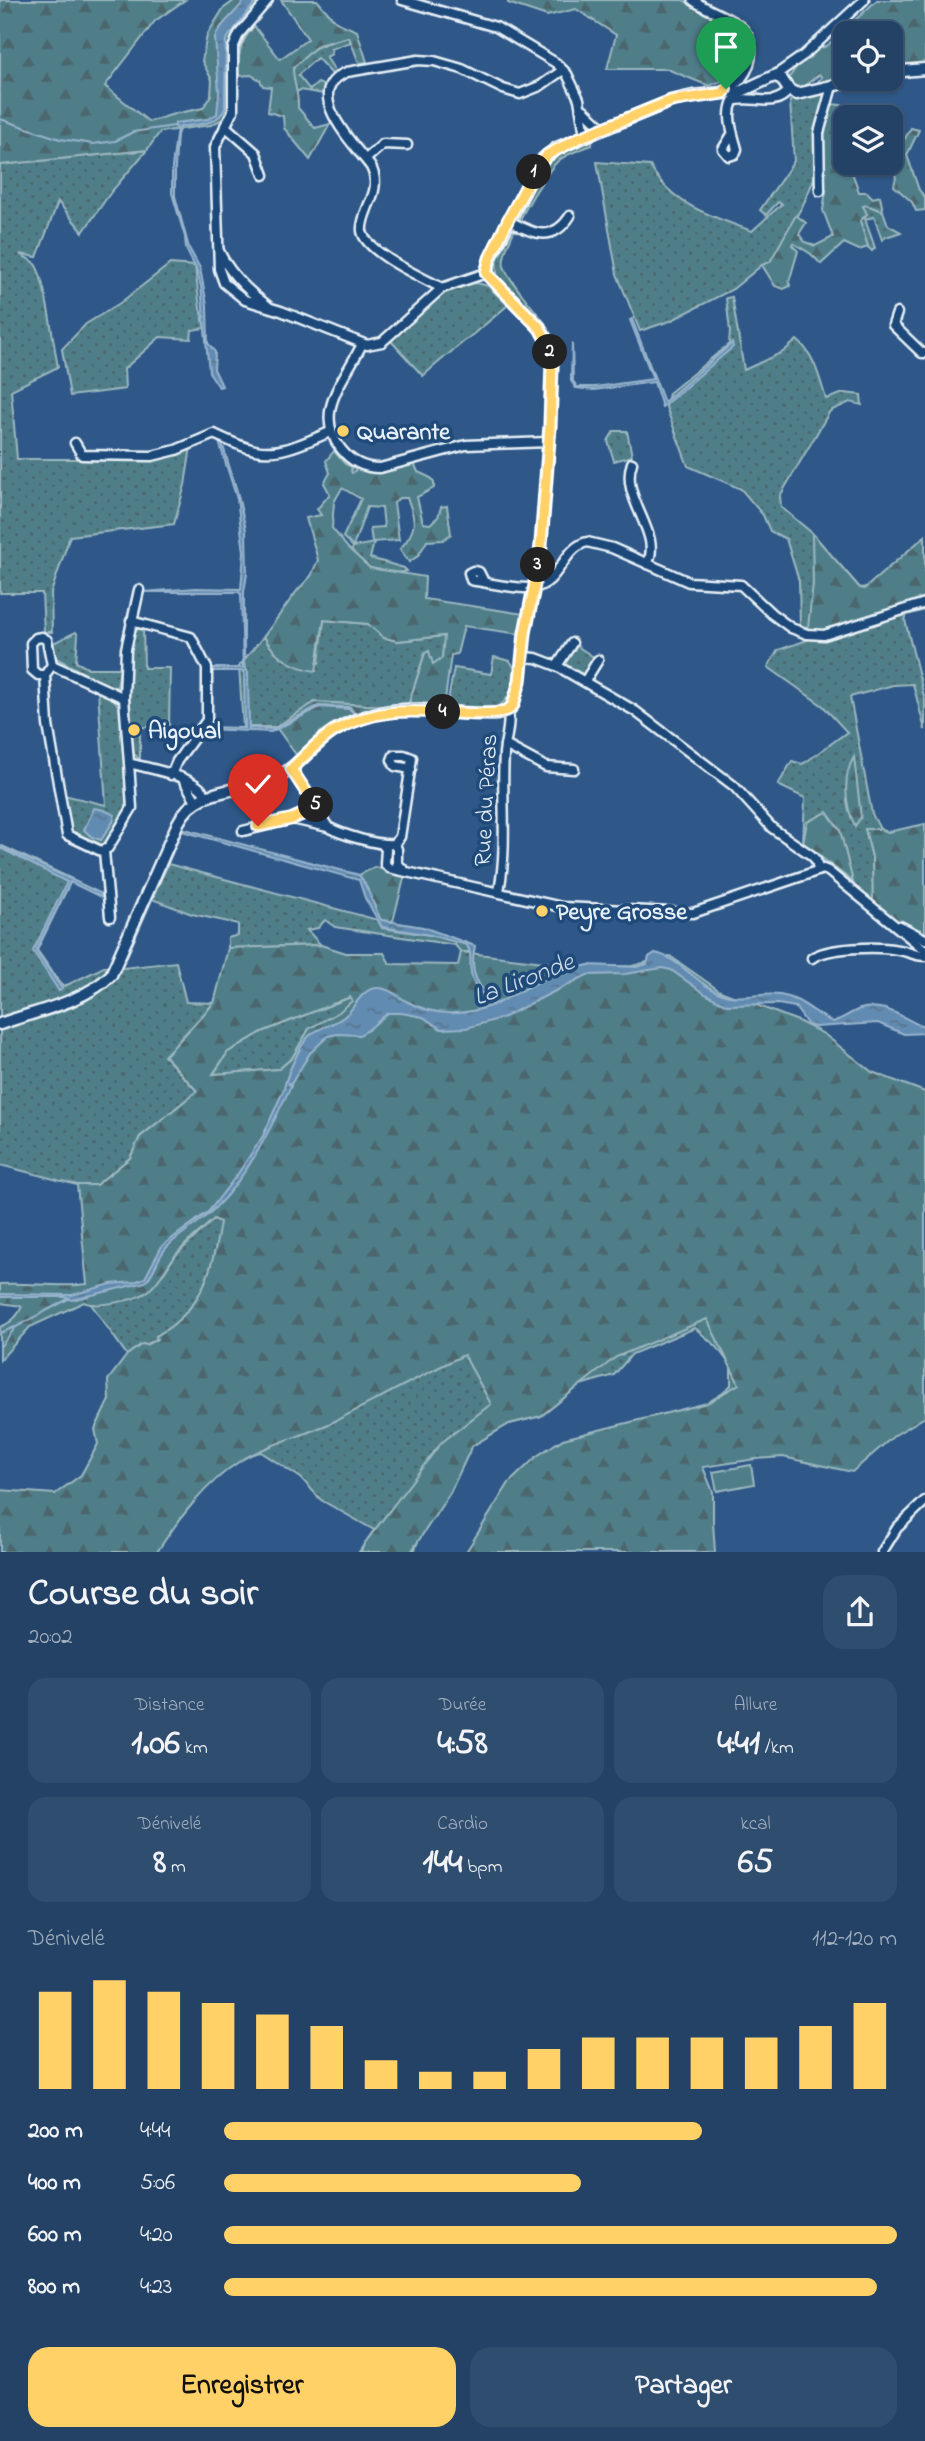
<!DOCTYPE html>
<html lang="fr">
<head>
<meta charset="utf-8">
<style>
	body { margin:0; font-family:"Indie Flower",sans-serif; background:#2f4d6f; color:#f1f3f6; height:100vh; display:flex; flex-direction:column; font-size:26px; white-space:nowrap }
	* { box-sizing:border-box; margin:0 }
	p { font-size:23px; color:#a3b0bf }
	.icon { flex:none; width:38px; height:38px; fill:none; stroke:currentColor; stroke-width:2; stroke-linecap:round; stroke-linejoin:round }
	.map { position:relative; height:1552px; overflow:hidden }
	.details { display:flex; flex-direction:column; background:#234266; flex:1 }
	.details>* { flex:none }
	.controls { position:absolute; left:833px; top:21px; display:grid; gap:14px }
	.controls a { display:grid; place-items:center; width:70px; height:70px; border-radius:14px; background:#234266; box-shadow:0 2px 5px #0004,0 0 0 2px #405b7a; font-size:35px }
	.pin { position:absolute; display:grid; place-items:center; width:60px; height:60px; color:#fff; margin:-72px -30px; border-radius:50% 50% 50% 0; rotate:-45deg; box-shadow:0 0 7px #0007 }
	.pin .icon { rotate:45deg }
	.km { position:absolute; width:35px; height:35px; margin:-18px; border-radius:50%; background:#222; color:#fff; font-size:19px; line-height:35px; text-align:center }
	.round { display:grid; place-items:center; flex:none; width:74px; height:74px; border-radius:21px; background:#2f4d6f }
	.overview { display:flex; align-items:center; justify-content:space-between; height:119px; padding:0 28px }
	h1 { font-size:38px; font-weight:800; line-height:52px }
	.stats { display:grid; grid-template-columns:repeat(3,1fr); gap:10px; height:119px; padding:7px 28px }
	.stats div { display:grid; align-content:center; border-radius:18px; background:#2f4d6f; text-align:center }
	.stats b { font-size:35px; font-weight:800 }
	.stats small { font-size:19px; font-weight:400 }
	.stats p { font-size:19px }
	.chart { height:196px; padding:14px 28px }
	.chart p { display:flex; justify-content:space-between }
	.chart svg { width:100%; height:126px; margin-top:7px; stroke:#ffd166; stroke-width:6 }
	.action { display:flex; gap:14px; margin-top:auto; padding:14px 28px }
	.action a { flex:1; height:80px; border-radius:21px; background:#ffd166; color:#111; font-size:28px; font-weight:800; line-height:80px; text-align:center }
	.action a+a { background:#2f4d6f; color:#f1f3f6 }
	ul { padding:0 28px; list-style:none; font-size:23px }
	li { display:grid; grid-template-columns:112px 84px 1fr; align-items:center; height:52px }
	li i { height:18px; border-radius:9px; background:#ffd166 }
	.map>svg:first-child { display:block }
</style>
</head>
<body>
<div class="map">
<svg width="925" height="1552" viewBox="0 0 925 1552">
	<defs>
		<pattern id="grass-dots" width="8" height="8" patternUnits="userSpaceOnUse" patternTransform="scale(1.75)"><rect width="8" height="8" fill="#4f7e89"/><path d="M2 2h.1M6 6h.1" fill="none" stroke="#4b666d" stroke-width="1.8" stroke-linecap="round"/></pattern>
		<pattern id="forest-firs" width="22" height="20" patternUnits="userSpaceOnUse" patternTransform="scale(1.75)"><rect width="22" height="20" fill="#4f7e89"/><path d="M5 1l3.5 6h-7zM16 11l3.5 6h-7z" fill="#4b666d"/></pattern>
		<pattern id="water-ripples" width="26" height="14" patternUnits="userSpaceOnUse" patternTransform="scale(1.75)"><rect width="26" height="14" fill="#628bb1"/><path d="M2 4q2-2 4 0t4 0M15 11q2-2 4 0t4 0" fill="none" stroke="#58748d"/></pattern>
	</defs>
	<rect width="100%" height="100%" fill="#2f5888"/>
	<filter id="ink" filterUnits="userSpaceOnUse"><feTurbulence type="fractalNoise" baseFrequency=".0143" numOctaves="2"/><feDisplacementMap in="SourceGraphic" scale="14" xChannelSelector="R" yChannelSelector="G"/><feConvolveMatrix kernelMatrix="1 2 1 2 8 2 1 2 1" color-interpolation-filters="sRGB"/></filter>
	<g filter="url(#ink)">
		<g fill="url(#grass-dots)" stroke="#9cb8c0" stroke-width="2">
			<path d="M349,37L351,42L331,49L332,54L326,57L336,72L333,75L317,58L298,75L310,90L318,83L325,86L324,94L300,90L297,92C295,86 291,77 293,70C297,50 332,41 349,37Z"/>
			<path d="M828,94L818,156L826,168L816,174L804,203L770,263L762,265L733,289L670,321L640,331L617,274L597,162L650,166C673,206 711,216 752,231L782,204L778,202L766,215L760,210L794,161L790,101L797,97Z"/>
			<path d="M593,135L592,145C580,150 567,153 558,161C544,173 499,250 504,266C508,280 535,310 545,323L541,325L497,275L496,258L537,172L558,150Z"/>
			<path d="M147,150L111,192L83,232L58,202L37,257L20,254C24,257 30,259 34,263C45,273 54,348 58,367L11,390L17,459H88L191,447L185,485L174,524L70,536L51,593L52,632H44L42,593H0V165Z"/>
			<polygon points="866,205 883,211 888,225 901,232 886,237 882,240 874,217 865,219 875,248 872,251 868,247 860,220 866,214 862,206"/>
			<polygon points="170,264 195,266 200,309 205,328 192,330 191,339 160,337 124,369 125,389 70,396 62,349 86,324 120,303"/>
			<path d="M477,283L488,286L508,305C480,330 450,351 423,376L391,341C415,319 441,283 477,283Z"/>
			<path d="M732,297L744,370L783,352L797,340C814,353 820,379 826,399L844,393L861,395L862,405L850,402L830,411L780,496L781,507L812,533L860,588L867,587L814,632L808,627L800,626L799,581L786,539L770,531L763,515L741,489L688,466L666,407L669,393L729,344L730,331L726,298Z"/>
			<polygon points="614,431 627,431 632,456 614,461 608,441"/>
			<path d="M374,543L370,558L404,568L407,571C390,577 366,567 350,560L353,547Z"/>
			<polygon points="925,605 925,610 907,615 905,620 925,700 925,730 913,684 893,685 850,697 872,814 880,829 865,829 872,857 873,903 803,843 805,798 778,785 792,761 802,764 806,762 847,732 823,706 768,667 778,650 816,637"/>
			<polygon points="324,620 368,624 384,638 398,641 445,636 442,658 432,665 425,653 409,703 384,706 315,702 276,727 243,727 239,666 264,636 269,646 319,663"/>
			<path d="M138,629H143L144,668H170L169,728L140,727V760L133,753C131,728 121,645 138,629Z"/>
			<polygon points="76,632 78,635 76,662 87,668 120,668 117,687 111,688 56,658 53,643"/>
			<polygon points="577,646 595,658 584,675 565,667 563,663 570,652 574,651"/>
			<path d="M494,657L510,661C517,670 517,677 513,687C501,719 474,710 447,706L454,668L491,674Z"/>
			<polygon points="98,691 113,698 120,709 128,807 109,840 102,845 72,832 64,795 106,805"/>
			<polygon points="0,845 72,879 37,950 63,987 112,963 123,968 176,962 186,1002 214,1003 164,1056 197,1091 140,1137 130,1158 96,1185 77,1185 0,1165"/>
			<polygon points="168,864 378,920 382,928 430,935 462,943 467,945 471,952 461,952 455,945 335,927 325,920 318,928 307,930 321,945 228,948 228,938 238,935 238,924 192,914 152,899"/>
			<polygon points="351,997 353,1001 340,1012 309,1029 292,1058 279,1069 213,1075 228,1052 262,1032"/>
			<polygon points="638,1190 748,1384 707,1403 723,1393 731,1385 731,1366 717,1347 695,1328 632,1354 614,1375 580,1385 541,1416 509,1424 472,1446 420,1536 414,1552 359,1552 374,1530 321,1500 301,1478 261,1452 225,1460"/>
			<path d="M214,1219L221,1221C213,1269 202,1311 156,1336L157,1339L146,1345L142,1344L127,1355L91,1304H103L144,1294L164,1273L175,1256Z"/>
		</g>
		<g fill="url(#forest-firs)" stroke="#9cb8c0" stroke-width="2" fill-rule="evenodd">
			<polygon points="0,0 185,0 155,21 105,86 149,122 174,114 203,108 211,95 212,80 202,61 207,35 223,9 235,0 263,0 230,40 229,116 211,125 160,132 147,150 0,165"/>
			<path d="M281,0H317L336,22L357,31L367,62L359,63L349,37L318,45L293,68C293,82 299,94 298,108L315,128L330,124L310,160L284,128L283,116L268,112L271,87L263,86L260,80L251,75L239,76C237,55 240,42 254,26L280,59L308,39Z"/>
			<polygon points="508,0 683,0 732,30 742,41 742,60 737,75 709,86 667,69 607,69 616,35 576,9 547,16 508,3"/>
			<polygon points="877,0 925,0 925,66 891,67 891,33 845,33 845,79 815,85 822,77 819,75 800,89 792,84 789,78 797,66 813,51 827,46"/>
			<polygon points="831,104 851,106 843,113 846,117 845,163 863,163 853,175 859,192 867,192 873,198 880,196 883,211 866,205 863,206 867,214 860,221 868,247 859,250 844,243 821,264 811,254 793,243 792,245 798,251 789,282 790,286 784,289 775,286 762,265 770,262 796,215 806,223 799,234 805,242 815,246 833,237 823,210 826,191 823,181 823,133"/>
			<polygon points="911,128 919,130 907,155 919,190 925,197 925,210 916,211 912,202 894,186 896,177 889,163 891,163 891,135 904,140"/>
			<path d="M334,451L345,464L352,467L351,471L352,473L358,468L377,472L414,463L418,472L431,478L434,483V488L417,497L423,523L430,524L438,517L441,507L447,506L451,534L443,540L427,541L418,556L409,562L400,549C417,530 417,521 407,498H399L394,503L399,540L372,542L370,528L384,527L382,508L367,507L353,547L343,537L361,499L342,488L334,502L332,528L348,548L370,568L425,577L424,599L524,614L519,634L464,626L457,654L451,655L444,707L409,703L425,653L429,651L433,664L442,658L444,636L398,641L384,638L368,624L324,620L316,671C294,668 274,657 264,636L297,591L311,576L318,560L306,518L321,515L317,509L330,494L324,483L330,473L326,461Z"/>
			<polygon points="812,533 860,588 864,589 925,536 925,601 823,633 814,632 808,627 813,584"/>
			<polygon points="315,702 384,706 332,728 297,756 276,727"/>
			<path d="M854,757L861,817L855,826C845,806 842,777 854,757Z"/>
			<polygon points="827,812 840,830 853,882 803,843 807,822"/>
			<polygon points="925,824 925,952 911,945 896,921 873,903 872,857 865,829 880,829 888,832"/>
			<path d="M374,867L405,875L393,921L381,920C373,906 369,887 359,875Z"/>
			<path d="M321,945L346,953H384L390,964L458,965L461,952L586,967L632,966L670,956L720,991L798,1021L824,1034L872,1072L925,1092V1417L895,1435L852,1472L783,1457L756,1459L703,1467L713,1492V1522L715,1552H466L509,1483L537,1456L563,1439L707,1403L739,1384L707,1319L616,1357L541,1416L509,1424L472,1446L450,1493L411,1552H361L364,1544L441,1443L491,1404L464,1355C420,1376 378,1399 335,1421C305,1436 269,1443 240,1461C205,1484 180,1517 157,1552H0V1490L55,1494L81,1475L98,1444L95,1429L109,1400L108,1380L127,1355L142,1344L146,1345L157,1339L156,1336C202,1311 213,1270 220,1222L214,1219C201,1231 185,1243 174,1257C165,1269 159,1283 147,1292C135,1301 95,1308 84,1302L30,1327L0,1360V1327C11,1323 18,1317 22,1306L0,1303V1284C30,1282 58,1288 87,1284L77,1185H96L130,1158L140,1137L197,1091L165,1056L214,1003L228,948ZM350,997L352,1001L339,1012L309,1029L292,1058L279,1069L213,1074L228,1052L262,1032Z"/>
		</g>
		<polygon fill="#4f7e89" stroke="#9cb8c0" stroke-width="2" points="751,1465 754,1484 717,1491 713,1472"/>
		<g fill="url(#water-ripples)" stroke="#98b4cd" stroke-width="2">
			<path d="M244,0H257L226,40L225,109C216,126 197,124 180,127L177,135L175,168V196L189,248L200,268L207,305L208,343L215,352L214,369L222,386L219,387L209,372L201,287L196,269L186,249L185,237L172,193V167L177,128L175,127V123L208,119L217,114L219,93L215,38C219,24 236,14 244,0Z"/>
			<polygon points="632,319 664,402 732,343 733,347 662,407 654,382 594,390 576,388 571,381 572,343 573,381 577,387 595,387 653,379 630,320"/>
			<polygon points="219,442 222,443 237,491 246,530 247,574 244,592 244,664 248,672 249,728 274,729 318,706 350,707 355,714 349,709 320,707 271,732 208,729 209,727 244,728 245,726 244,671 213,671 211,668 243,668 241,594 238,592 143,592 196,588 241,589 244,552 237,499"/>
			<polygon points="94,808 104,810 115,815 113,822 101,840 92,837 84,830"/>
			<path d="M181,828L359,875C369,887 373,906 381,920L423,927L475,946C469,973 477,986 496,1004L551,975L588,965L637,967L647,964L649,957L655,953C679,957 699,987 725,995C743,1000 763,992 780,995C802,998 814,1014 833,1022C842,1019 850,1013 860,1009C882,1002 900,1016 919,1025H925V1033L904,1034L878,1023L815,1027L808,1025L795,1007L778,1004L727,1005L705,994L671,970L662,968L625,974L587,975L502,1018L466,1028L441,1029L423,1017L401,1013H388L368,1030L359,1035L338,1034L328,1036L310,1053L291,1084L288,1083L291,1086C270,1129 249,1175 214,1209C200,1223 182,1232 168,1246C157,1256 156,1272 145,1282L72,1300L65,1297H0V1294L72,1295L111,1284L134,1282L145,1278L162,1246L209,1211L237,1175L263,1136L284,1089C286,1076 300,1045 309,1036C320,1026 336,1025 346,1015C357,1005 361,989 377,988C387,987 398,996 406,1001C435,1017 463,1016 493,1005C484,996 472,986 471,972C469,962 473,954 467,945L430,935L382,927L365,898L359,880L182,831L126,959L124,958Z"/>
			<polygon points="0,846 102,894 101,897 70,882 36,951 62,989 59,991 33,951 67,882 0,848"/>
		</g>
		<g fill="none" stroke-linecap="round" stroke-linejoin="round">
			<g stroke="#98b4cd" stroke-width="2">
				<polyline points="0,119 60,139 93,144 115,141 133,132 174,126"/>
				<polyline points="72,1006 97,993 115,981"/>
				<polyline points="0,1333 15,1327"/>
				<polyline points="0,1347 16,1327 70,1298"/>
			</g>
			<defs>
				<g id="minor">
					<polyline points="268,0 239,34 233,48 233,111 215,147 219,269 224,283 245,300 281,311 367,345 382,342 442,288 486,273"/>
					<polyline points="402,0 496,27 556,63 567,74 579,99 585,135"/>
					<path d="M693,0C706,10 723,14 737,24C756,37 754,63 741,79C736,85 729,87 724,93"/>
					<polyline points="774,76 804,55 864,0"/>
					<polyline points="584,110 603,128"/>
					<polyline points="225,126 256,153 264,175"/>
					<path d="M731,136L723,149L729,156L735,154L737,149C733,134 726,116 733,101C753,94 774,110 789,90"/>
					<polyline points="366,159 383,144 407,145"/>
					<polyline points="820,191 819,133 832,86"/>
					<path d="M508,220C532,233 552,244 570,216"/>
					<path d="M219,251C229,273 249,292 268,306"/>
					<path d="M442,288C423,278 365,252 362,231C361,222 366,212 369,204C375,192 378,180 371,167C355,145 299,91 347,72L418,60L434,61L462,69L503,89L520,94L540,86L563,70"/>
					<polyline points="897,313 893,325 922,353 925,353"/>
					<path d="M362,344C345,380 312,412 341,449C351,462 364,468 380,468L466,445L549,442"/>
					<path d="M75,443L82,455L152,456L176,450L214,434C227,440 241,447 255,450C280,456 308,441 330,432"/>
					<path d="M632,463C619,498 664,534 647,564"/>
					<path d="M484,582L479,572L473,571L469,573L471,580C489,583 515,589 532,588C560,585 562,548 587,542L612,548L689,582L741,585L772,614L791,628L807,634L824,635L925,603"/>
					<polyline points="131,621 191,637 207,668 207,720 177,761 171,775"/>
					<polyline points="523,657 536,658 557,666 635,711 734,786 772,828 811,855 816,860 818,869"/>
					<polyline points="557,666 572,643"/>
					<polyline points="45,675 38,675 32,670 31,643 36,638 42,637 47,640 52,665"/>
					<polyline points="585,681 598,660"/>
					<polyline points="124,698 126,649 139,590"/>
					<polyline points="505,745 546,767 574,769"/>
					<path d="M129,763L132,808L108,848L101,851L67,835L48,725L45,675L52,665L124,698L129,763C150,769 197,776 206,796"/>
					<path d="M291,769L328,827C342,835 380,846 394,844"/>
					<polyline points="183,779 196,801"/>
					<polyline points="292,819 328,827"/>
					<polyline points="243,831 292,819 317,808"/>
					<polyline points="382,844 386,849 385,864 389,868 562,907 693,913 823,869 828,871 925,950"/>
					<polyline points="394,844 400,837 412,758 404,755 394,755 392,760 395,766 411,769"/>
					<polyline points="394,844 397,849 397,863 403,869"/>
					<polyline points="104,851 110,917"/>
					<path d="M499,891C508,846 501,799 504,754C505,740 511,724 508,711"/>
					<polyline points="900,926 925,939"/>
					<path d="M812,958C827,947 879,946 898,950C908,951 915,956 925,956"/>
					<polyline points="882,1552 897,1528 925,1501"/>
				</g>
				<g id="tertiary">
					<polyline points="891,72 925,69"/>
					<path d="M0,1024C36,1011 83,1003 111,975L178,823C197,784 242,794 276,778C299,767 313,744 334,731C348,722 368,715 384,712C421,705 460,716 497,714L508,711L513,705L520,681L525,633L540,557L550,426L552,364L548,343L540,328L486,273L490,259L532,176L543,159L557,148L671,101L693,96L742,91L774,76L781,78L789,90L797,94L861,79"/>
				</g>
			</defs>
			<use href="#minor" stroke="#e8f1f8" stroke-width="13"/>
			<use href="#tertiary" stroke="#e8f1f8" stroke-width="15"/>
			<use href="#minor" stroke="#1f4a7a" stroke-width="8"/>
			<use href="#tertiary" stroke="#1f4a7a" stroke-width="10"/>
		</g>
	</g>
	<g fill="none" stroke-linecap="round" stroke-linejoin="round" filter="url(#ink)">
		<defs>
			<path id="route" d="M258,826L292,819L317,808L291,769C305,756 320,739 336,730C393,698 438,718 497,713L508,710L513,705L520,681L525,633L540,557L550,426L552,364L548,343L540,328L486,273L490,258L508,220L532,176L547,155L579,138L671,101L724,93L726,89"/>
		</defs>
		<use href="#route" stroke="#fff" stroke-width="14"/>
		<use href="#route" stroke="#ffd166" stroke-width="9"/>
	</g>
	<g fill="#ffd166" stroke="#1f4a7a" stroke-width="2.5">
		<circle cx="343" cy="431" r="7"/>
		<circle cx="134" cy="730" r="7"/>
		<circle cx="542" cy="911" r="7"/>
	</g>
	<g text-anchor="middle" stroke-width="7" stroke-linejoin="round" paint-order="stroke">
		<g font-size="24" font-weight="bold" fill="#e8f1f8" stroke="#1f4a7a" text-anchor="start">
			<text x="357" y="439">Quarante</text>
			<text x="148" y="738">Aigoual</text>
			<text x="556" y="919">Peyre Grosse</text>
		</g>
		<g font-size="24" fill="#e8f1f8" stroke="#1f4a7a">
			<text transform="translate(485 800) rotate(-87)" y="8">Rue du Péras</text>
		</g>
		<g font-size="26" font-style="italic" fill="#cdddea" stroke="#1f4a7a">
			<text transform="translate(523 978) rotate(-21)" y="9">La Lironde</text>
		</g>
	</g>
</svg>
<div class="controls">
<a><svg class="icon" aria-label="locate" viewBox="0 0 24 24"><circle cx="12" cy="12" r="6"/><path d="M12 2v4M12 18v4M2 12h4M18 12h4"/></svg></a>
<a><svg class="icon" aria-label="layers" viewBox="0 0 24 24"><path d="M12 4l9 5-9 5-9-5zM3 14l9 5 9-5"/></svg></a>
</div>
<div class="pin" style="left:726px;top:89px;background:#1e9e55"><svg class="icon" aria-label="arrive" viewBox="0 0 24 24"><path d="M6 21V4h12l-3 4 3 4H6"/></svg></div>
<div class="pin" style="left:258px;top:826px;background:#d93025"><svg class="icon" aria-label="check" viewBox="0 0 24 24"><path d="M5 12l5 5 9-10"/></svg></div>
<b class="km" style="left:534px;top:172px">1</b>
<b class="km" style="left:550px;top:352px">2</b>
<b class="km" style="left:538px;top:565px">3</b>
<b class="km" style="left:443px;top:712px">4</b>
<b class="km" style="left:316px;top:805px">5</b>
</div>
<section class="details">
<div class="overview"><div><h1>Course du soir</h1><p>20:02</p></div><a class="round"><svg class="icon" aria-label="share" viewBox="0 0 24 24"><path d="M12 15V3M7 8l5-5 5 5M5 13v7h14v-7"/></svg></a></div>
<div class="stats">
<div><p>Distance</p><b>1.06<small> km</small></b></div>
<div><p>Durée</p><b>4:58</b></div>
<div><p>Allure</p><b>4:41<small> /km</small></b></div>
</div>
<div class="stats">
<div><p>Dénivelé</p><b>8<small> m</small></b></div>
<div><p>Cardio</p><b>144<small> bpm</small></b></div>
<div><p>kcal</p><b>65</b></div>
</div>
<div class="chart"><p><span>Dénivelé</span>112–120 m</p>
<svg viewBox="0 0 160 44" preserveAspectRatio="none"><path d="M5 44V10M15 44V6M25 44V10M35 44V14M45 44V18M55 44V22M65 44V34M75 44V38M85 44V38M95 44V30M105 44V26M115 44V26M125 44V26M135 44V26M145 44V22M155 44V14"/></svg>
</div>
<ul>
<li><b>200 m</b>4:44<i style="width:71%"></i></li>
<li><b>400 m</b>5:06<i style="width:53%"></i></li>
<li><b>600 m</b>4:20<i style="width:100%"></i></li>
<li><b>800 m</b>4:23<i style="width:97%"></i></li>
</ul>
<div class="action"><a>Enregistrer</a><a>Partager</a></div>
</section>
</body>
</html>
